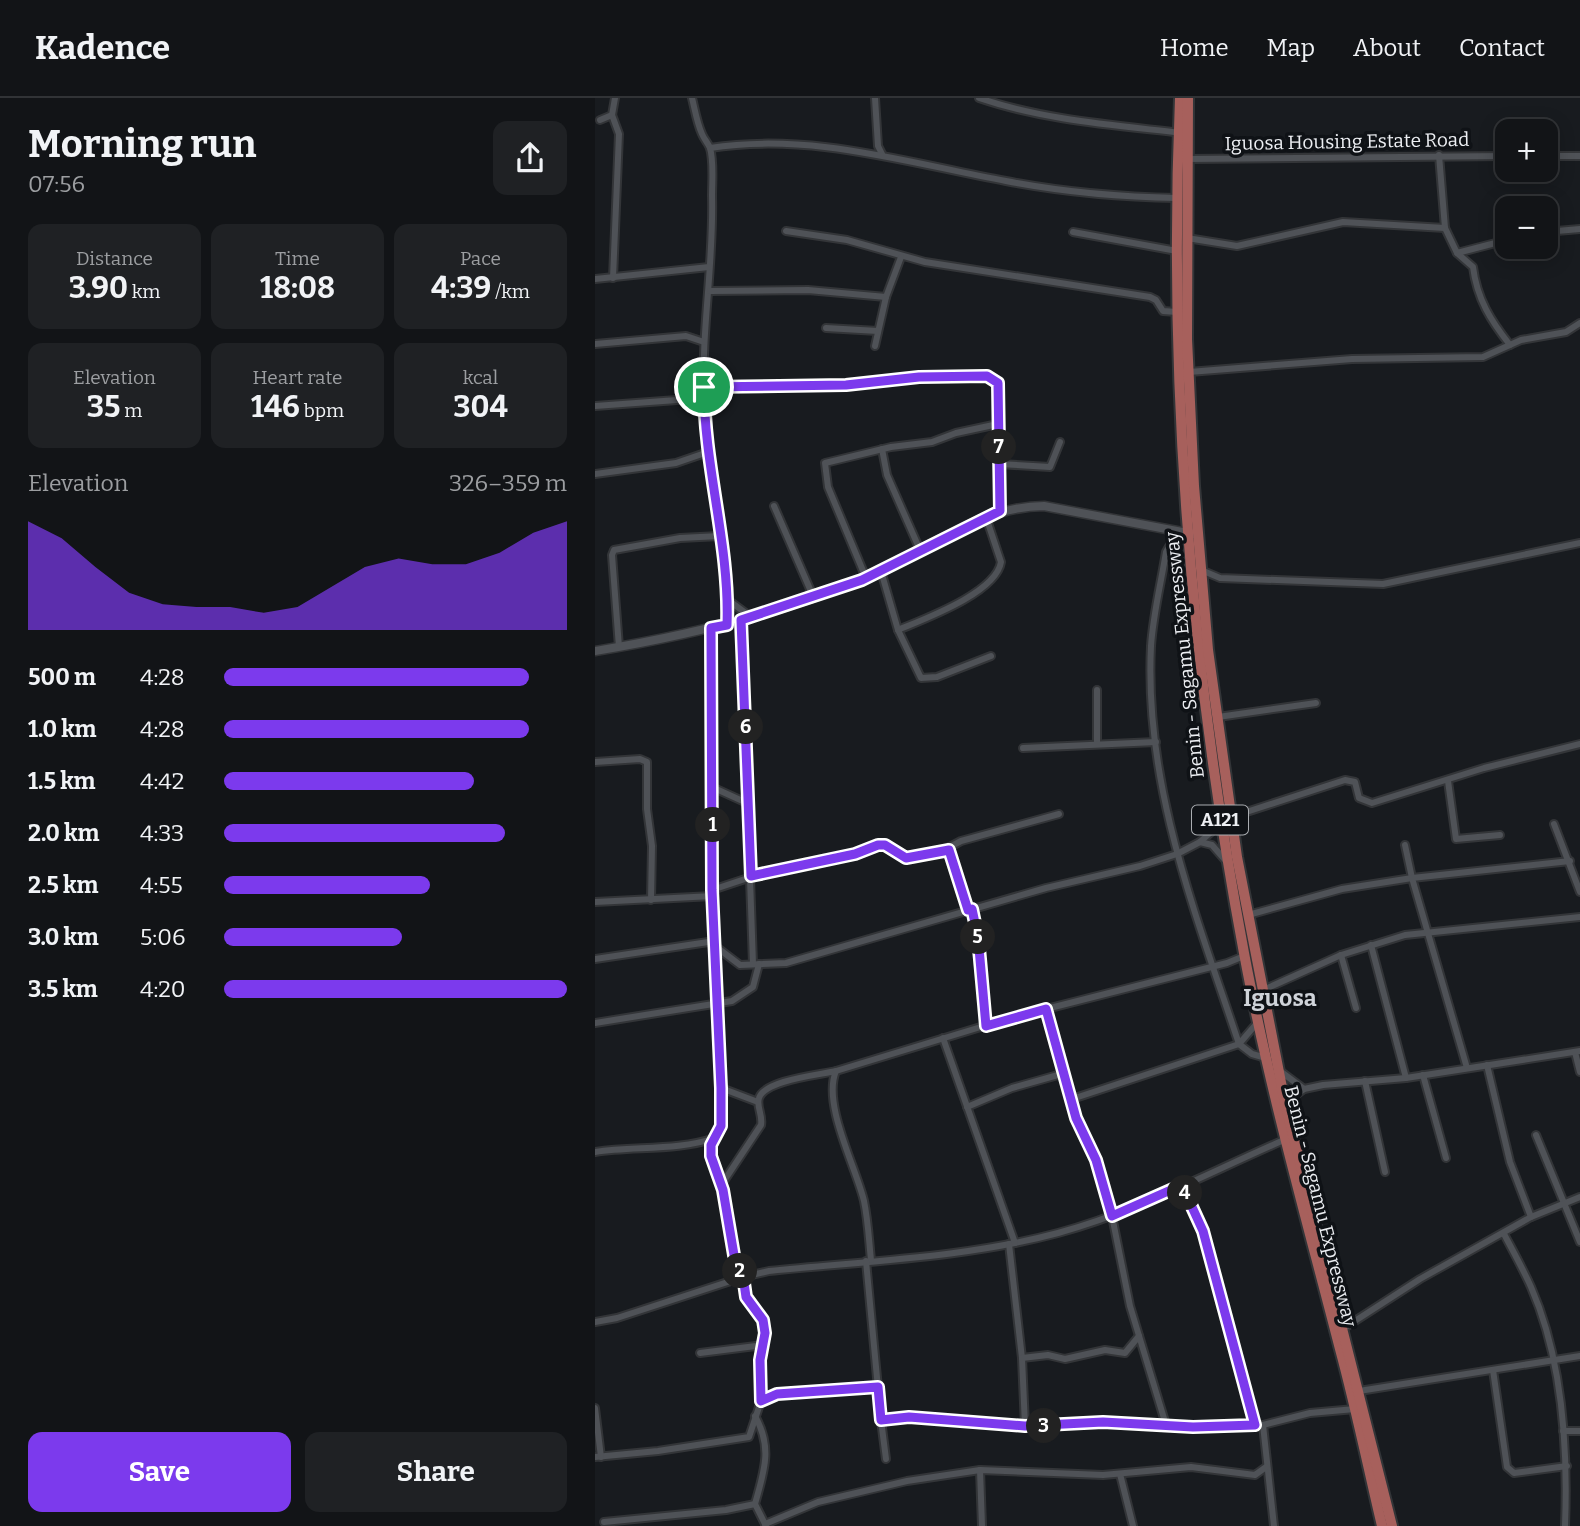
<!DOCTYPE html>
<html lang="en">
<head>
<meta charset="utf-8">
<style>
	body { margin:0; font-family:Bitter,serif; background:#1f2124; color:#f1f3f6; height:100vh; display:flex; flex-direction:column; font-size:26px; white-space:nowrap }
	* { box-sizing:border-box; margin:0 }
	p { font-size:23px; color:#9c9ea1 }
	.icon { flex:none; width:38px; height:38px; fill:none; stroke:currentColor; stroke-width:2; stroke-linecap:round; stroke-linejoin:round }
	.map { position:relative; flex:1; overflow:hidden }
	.sheet { display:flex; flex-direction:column; background:#121417; width:595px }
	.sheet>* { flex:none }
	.fabs { position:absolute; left:900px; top:21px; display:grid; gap:14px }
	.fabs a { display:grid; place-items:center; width:63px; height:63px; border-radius:14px; background:#121417; box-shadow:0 4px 18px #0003,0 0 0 2px #313336; font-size:35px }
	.pin { position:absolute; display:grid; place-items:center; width:60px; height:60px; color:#fff; margin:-30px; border:4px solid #fff; border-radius:50%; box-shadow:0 2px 7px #0007 }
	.km { position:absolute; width:35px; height:35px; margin:-18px; border-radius:50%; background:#222; color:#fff; font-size:19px; line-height:35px; text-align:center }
	.round { display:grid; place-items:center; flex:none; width:74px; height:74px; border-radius:14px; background:#1f2124 }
	.headline { display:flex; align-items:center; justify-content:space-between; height:119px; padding:0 28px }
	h1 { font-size:38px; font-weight:700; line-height:52px }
	.metrics { display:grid; grid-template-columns:repeat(3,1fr); gap:10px; height:119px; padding:7px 28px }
	.metrics div { display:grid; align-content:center; border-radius:14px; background:#1f2124; text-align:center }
	.metrics b { font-size:30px; font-weight:700 }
	.metrics small { font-size:19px; font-weight:400 }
	.metrics p { font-size:19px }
	.chart { height:196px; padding:14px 28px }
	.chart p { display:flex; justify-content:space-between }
	.chart svg { width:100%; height:126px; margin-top:7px; fill:#7c3aed; opacity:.7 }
	.cta { display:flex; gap:14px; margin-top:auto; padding:14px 28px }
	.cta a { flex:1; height:80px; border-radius:14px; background:#7c3aed; color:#fff; font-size:28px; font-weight:700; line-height:80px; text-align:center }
	.cta a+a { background:#1f2124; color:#f1f3f6 }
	ul { padding:0 28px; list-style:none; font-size:23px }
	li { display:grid; grid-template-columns:112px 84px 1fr; align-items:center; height:52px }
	li i { height:18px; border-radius:9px; background:#7c3aed }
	header { display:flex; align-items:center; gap:42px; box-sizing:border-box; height:98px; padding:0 35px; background:#121417; border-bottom:2px solid #313336 }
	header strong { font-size:33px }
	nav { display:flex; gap:38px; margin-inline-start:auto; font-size:24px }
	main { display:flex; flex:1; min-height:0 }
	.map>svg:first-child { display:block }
</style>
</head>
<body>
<header>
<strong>Kadence</strong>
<nav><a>Home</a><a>Map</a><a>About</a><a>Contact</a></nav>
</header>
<main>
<section class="sheet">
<div class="headline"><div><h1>Morning run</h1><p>07:56</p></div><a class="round"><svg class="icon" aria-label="share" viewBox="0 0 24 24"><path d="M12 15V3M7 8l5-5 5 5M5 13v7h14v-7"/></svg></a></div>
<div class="metrics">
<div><p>Distance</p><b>3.90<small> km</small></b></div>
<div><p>Time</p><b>18:08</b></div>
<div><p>Pace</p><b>4:39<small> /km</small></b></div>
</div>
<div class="metrics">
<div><p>Elevation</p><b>35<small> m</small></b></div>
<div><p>Heart rate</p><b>146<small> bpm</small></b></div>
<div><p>kcal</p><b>304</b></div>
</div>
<div class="chart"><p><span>Elevation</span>326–359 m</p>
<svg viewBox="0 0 160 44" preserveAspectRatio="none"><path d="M0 44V6L10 12L20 22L30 31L40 35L50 36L60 36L70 38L80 36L90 29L100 22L110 19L120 21L130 21L140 17L150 10L160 6V44z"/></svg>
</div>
<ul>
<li><b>500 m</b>4:28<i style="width:89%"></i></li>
<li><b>1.0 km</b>4:28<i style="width:89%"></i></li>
<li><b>1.5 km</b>4:42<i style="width:73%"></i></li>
<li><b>2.0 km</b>4:33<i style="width:82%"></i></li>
<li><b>2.5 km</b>4:55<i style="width:60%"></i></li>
<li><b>3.0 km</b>5:06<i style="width:52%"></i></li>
<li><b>3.5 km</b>4:20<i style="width:100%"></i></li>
</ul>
<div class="cta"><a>Save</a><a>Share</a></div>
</section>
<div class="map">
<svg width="985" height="1428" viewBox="0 0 985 1428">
	<rect width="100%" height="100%" fill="#181b1f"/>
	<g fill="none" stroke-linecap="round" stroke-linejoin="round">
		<defs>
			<g id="minor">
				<path d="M97,0C100,12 102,25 107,36C109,41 113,45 115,50C119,64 117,83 117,98C119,166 106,232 109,300C112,376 135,451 132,527"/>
				<polyline points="280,0 283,48 287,56"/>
				<path d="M384,0C448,22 519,27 587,35"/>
				<polyline points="17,17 24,36 18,180"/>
				<polyline points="5,22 17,17 20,0"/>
				<path d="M115,50C215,34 313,65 411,83C468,94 525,99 582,100"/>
				<path d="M844,57L850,130L862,155L878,169C882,201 896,223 915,247"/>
				<polyline points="950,58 985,58"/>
				<polyline points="592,61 912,58"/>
				<polyline points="191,133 252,142 330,164 555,199 561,202 568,213 582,214"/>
				<polyline points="478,134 582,153"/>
				<polyline points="950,134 985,131"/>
				<polyline points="592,140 642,148 748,124 850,130"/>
				<polyline points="862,155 912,142"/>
				<polyline points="0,181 114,169"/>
				<polyline points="115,193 213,192 291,199"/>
				<polyline points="231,230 283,233"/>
				<polyline points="0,246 91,238 109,244"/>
				<polyline points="280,248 291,199 306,159"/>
				<polyline points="594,274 757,261 888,259 926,242 971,234 985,225"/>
				<polyline points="109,289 251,287 325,279 392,278 403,285 405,413"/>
				<polyline points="0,308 109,300"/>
				<polyline points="287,351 292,377 325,452"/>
				<polyline points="404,366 455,369 465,344"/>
				<polyline points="0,376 81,365 113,354"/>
				<polyline points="179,408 218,498"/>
				<path d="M593,441L575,447L571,454C566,485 558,517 556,548C549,687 601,817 644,946L657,956L671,960"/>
				<polyline points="606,472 625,480 788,486 985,445"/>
				<polyline points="286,473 303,532 326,580 342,579 396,558"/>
				<polyline points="271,480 233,389 230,365 296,349 337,344 361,335 403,326"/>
				<polyline points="133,502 156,519"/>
				<polyline points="146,522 158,866"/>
				<path d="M116,530L117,792L126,990V1028L116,1047V1058L128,1092L139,1157L148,1179L174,1173C270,1163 370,1160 463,1135C541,1114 615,1074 689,1042L693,1044"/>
				<path d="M303,532C329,521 401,495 406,464L391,419"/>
				<polyline points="24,549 17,457 19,452 85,440 125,438"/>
				<polyline points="502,592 502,646"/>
				<polyline points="623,619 721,605"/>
				<polyline points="428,650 561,644"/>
				<polyline points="0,664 45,661 52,664 52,711 57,748 56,802"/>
				<polyline points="853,683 861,741 905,737"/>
				<polyline points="119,690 152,705"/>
				<polyline points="636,719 750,682 760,684 764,700 777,705 889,670 985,646"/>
				<polyline points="959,726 985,794"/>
				<polyline points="605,744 617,747 631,763"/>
				<polyline points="351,751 366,743 464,716"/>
				<polyline points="117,792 177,772 260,756 283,747 290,747 311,760 351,751 373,812"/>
				<polyline points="0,804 118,798"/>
				<polyline points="377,811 391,927"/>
				<polyline points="653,817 747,791 817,780 810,747"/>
				<polyline points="776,847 811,980"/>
				<polyline points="120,848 145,867 191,865 451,790 545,768 582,756 605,744 626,725"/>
				<polyline points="746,857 761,910"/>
				<polyline points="0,861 120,843"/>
				<polyline points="668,892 746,857 810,837 985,819"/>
				<polyline points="451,911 480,1020 501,1062 517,1118 535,1208 571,1327"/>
				<polyline points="0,925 137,903 158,889 164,866"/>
				<polyline points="348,940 420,1145"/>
				<polyline points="980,954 985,974"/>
				<polyline points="892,967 915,1064 936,1119"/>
				<polyline points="872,970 817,780 975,763"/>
				<polyline points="685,973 709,991"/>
				<polyline points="828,977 851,1060"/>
				<polyline points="770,983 790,1074"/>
				<polyline points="126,990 163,1004"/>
				<polyline points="477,1001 644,946 663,924"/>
				<polyline points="690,1005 709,991 728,987 811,980 985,953"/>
				<polyline points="372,1009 417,990 470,975"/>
				<polyline points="941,1037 985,1144"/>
				<path d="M0,1054C40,1048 82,1053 120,1040"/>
				<path d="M127,1086L166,1027C168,1017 161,1008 164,1000C170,982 224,977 241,973"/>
				<polyline points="587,1087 608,1134 660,1327"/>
				<path d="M909,1136C918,1153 928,1171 936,1189C968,1262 973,1350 970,1428"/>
				<polyline points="414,1146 427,1260 430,1328"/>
				<path d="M276,1162C274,1143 273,1122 269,1103C261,1069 227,1006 241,973L412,921L632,865L649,858"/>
				<polyline points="271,1163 286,1322 314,1319 430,1328 508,1324 639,1329 668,1327 715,1315 760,1311"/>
				<polyline points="0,1224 22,1220 148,1179 151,1199 168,1222 170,1235 165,1262 166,1303 154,1339 63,1353 0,1359"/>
				<polyline points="749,1230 825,1181 936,1119 985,1099"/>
				<polyline points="105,1255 169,1247"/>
				<polyline points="427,1260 453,1257 470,1261 510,1252 530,1255 544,1238"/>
				<polyline points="898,1272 912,1369 919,1375 972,1368"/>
				<polyline points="764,1293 985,1258"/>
				<polyline points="166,1303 182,1296 283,1289"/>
				<polyline points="0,1310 6,1359"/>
				<path d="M160,1318C178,1350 169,1373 160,1406L171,1428"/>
				<polyline points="286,1322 291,1361"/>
				<polyline points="668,1327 679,1428"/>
				<polyline points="968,1333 985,1333"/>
				<polyline points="385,1372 387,1428"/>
				<polyline points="525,1376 538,1428"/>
				<polyline points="9,1424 131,1412 160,1406"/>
				<polyline points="170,1426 223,1404 312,1383 385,1372 508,1377 596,1369 660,1377 671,1369"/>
			</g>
			<path id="tertiary" d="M0,553C91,538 182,516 268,481C329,457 381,408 449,408L598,436"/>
			<g id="trunk">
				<path d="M585,0C573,287 596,573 649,855C674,989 711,1119 745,1251C761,1310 773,1369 787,1428"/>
				<polyline points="593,0 592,241 599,388 613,552 642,759 690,1005 797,1428"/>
			</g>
		</defs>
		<use href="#minor" stroke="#333538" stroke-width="10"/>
		<use href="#tertiary" stroke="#333538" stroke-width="11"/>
		<use href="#trunk" stroke="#333538" stroke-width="14"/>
		<use href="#minor" stroke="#4f5257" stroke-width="6"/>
		<use href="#tertiary" stroke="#4f5257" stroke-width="8"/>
		<use href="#trunk" stroke="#a7605c" stroke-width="10"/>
	</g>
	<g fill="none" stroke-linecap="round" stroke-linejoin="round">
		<defs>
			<path id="route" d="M392,278L403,285L405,413L267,482L146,522L156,778L260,756L283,747H290L311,760L354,752L373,812L377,811L383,839L391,928L451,911L481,1020L501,1062L517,1118L587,1087L608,1133L660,1327L598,1329L508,1324L430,1328L314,1319L286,1322L283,1289L182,1296L166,1303L165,1262L170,1235L168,1222L151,1199L148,1178L139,1157L128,1092L116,1058V1047L126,1028V990L117,792L116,530L132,527C135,448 109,369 109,289L251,287L324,279Z"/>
		</defs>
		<use href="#route" stroke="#fff" stroke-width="14"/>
		<use href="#route" stroke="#7c3aed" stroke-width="9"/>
	</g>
	<g text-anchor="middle" stroke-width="7" stroke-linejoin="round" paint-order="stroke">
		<rect fill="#0f1216" stroke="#aaadb1" stroke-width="2" x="597" y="707.5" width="56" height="29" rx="5"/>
		<g font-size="18" font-weight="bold" fill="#edeff3">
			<text x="625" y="728">A121</text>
		</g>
		<g font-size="19" fill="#edeff3" stroke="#0f1216">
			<text transform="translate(752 43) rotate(-1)" y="7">Iguosa Housing Estate Road</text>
			<text transform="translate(589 557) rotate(-96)" y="7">Benin - Sagamu Expressway</text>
			<text transform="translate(726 1108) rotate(76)" y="7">Benin - Sagamu Expressway</text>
		</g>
		<g font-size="23" font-weight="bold" fill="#cfd3d9" stroke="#0f1216">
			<text x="685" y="908">Iguosa</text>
		</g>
	</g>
</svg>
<div class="fabs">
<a>+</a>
<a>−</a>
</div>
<div class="pin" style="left:109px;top:289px;background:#1e9e55"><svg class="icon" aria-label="arrive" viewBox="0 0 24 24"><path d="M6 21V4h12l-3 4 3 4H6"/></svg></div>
<b class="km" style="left:118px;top:727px">1</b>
<b class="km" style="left:145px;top:1173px">2</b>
<b class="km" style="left:449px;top:1328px">3</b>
<b class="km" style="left:590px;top:1095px">4</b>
<b class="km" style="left:383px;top:839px">5</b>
<b class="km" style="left:151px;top:629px">6</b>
<b class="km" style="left:404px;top:349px">7</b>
</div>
</main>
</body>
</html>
